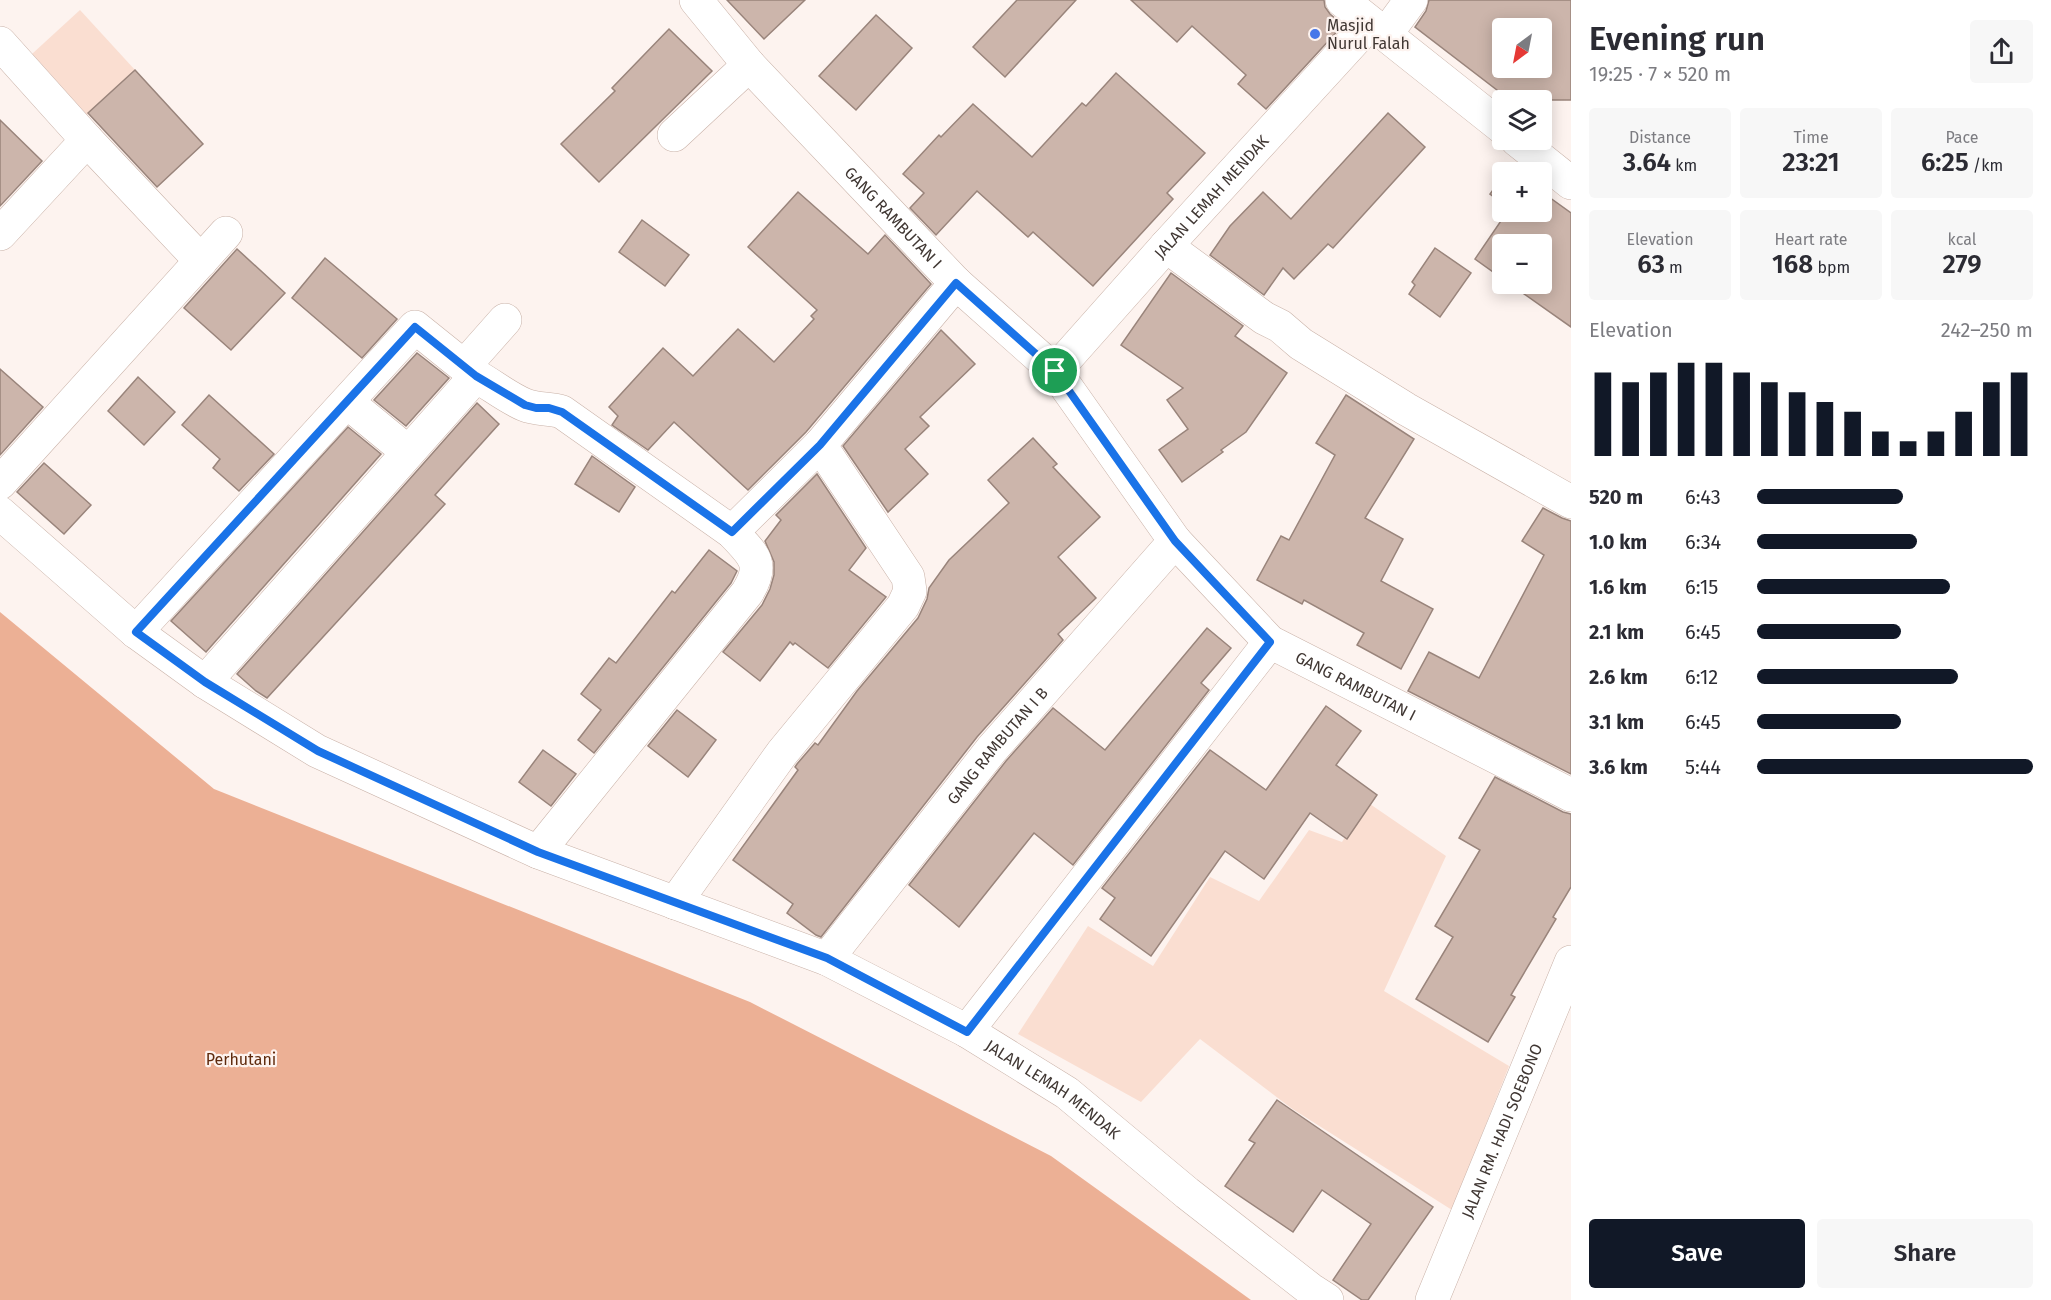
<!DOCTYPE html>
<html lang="en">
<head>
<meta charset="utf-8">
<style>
	body { margin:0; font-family:"Fira Sans",sans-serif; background:#f7f7f7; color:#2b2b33; height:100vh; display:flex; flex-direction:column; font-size:22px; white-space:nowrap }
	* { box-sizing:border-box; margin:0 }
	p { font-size:20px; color:#7c7c81 }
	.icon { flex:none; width:33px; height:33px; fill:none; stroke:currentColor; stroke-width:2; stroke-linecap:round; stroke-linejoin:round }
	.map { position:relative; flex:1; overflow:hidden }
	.sheet { display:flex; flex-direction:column; background:#fff; width:480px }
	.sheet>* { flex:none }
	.needle { width:39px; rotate:212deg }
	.tools { position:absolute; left:1492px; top:18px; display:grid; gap:12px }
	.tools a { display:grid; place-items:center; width:60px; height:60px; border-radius:6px; background:#fff; box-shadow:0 3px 15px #0003; font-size:30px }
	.pin { position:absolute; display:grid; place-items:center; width:51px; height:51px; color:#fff; margin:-26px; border:3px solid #fff; border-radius:50%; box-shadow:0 2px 6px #0007 }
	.round { display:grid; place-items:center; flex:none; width:63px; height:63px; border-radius:6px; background:#f7f7f7 }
	.summary { display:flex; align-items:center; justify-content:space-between; height:102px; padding:0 18px }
	h1 { font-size:33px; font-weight:600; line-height:45px }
	.stats { display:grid; grid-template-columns:repeat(3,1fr); gap:9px; height:102px; padding:6px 18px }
	.stats div { display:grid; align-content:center; border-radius:6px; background:#f7f7f7; text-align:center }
	.stats b { font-size:26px; font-weight:600 }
	.stats small { font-size:16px; font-weight:400 }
	.stats p { font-size:16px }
	.chart { height:168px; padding:12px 18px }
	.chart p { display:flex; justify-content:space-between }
	.chart svg { width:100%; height:108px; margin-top:6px; stroke:#111827; stroke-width:6 }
	.button { display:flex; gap:12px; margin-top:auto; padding:12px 18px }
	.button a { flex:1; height:69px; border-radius:6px; background:#111827; color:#fff; font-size:24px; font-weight:600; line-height:69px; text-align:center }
	.button a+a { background:#f7f7f7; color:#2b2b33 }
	ul { padding:0 18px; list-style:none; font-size:20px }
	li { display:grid; grid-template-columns:96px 72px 1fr; align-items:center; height:45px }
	li i { height:15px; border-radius:8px; background:#111827 }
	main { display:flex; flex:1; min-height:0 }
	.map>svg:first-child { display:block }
</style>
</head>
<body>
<main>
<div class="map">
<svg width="1571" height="1300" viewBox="0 0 1571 1300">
	<rect width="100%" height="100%" fill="#fdf3ef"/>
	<g fill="#faded1">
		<polygon points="80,10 135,70 87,115 32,54"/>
		<polygon points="1367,802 1446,856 1384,991 1509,1066 1452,1210 1291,1108 1200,1039 1141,1102 1018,1034 1088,926 1153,966 1210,877 1259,901 1309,830 1342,842"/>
	</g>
	<polygon fill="#ecb095" points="0,612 214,789 750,1002 1051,1156 1251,1300 0,1300"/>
	<g fill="#ccb5ab" stroke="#99847b" stroke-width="1.5" fill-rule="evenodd">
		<polygon points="727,0 805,0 764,39"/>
		<polygon points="1017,0 1076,0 1005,77 973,47"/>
		<polygon points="1131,0 1324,0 1325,7 1330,14 1343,25 1266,109 1238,84 1246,75 1192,26 1177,42"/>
		<path d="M1429,0H1571V100H1510L1415,27L1426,11ZM1503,28H1542V68H1503Z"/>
		<polygon points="876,15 912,48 856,110 819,76"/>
		<polygon points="669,29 712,71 599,182 561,144 615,91 612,88"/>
		<polygon points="135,70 203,144 157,187 88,113"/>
		<polygon points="1116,73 1205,153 1167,193 1173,199 1093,286 1033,232 1028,237 977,191 936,235 910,208 924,193 903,174 939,135 941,137 973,104 1032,157 1082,103 1086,106"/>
		<polygon points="1388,113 1425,147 1333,248 1328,244 1294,279 1283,268 1264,295 1210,255 1230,226 1263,192 1291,219"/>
		<polygon points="0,120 42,161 0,206"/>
		<polygon points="1503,176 1503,204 1490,194"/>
		<polygon points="798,192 868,254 885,235 931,284 806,432 748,490 674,422 648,450 612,425 618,416 609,407 663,348 693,376 738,329 774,362 814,319 811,316 817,310 748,247"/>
		<polygon points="1542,192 1571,213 1571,327 1510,284 1542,284 1542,244 1503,244 1503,279 1475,259 1507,212 1542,212"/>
		<polygon points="642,220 689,255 665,286 619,252"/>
		<polygon points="1435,248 1471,273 1440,317 1409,294 1415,285 1412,282"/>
		<polygon points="237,249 285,293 231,350 184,308"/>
		<polygon points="325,258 397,319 362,358 292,298"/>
		<polygon points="1171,273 1243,326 1235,336 1287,373 1246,432 1221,450 1223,452 1182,482 1159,450 1188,429 1167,400 1183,388 1121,345"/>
		<polygon points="941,330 975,364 920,417 929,426 905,449 928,474 888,512 843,446"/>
		<polygon points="417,353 449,378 406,426 374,400"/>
		<polygon points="0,369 43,407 0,455"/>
		<polygon points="138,377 175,412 144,445 108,411"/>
		<polygon points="209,395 274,454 239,491 213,468 220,459 182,425"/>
		<polygon points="1346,395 1414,439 1365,518 1403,539 1381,581 1433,609 1401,669 1357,645 1364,633 1304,600 1302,604 1257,580 1281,536 1289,540 1335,455 1316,443"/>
		<polygon points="477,403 499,424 435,495 445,504 267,698 256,691 237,674"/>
		<polygon points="348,427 381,454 206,652 171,621"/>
		<polygon points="1033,438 1057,464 1053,467 1100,517 1058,557 1096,598 1058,634 1063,640 977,737 821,937 816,935 787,913 793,904 733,860 798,770 795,767 797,764 815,743 818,745 857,691 918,618 927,599 929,588 949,560 1009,503 988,480"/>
		<polygon points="592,456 635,487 619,512 575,484"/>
		<polygon points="44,463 91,505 64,534 17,492"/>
		<polygon points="817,474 866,548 849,570 886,597 828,668 795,643 793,645 790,642 760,681 723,652 762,605 770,589 774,575 774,562 765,541 781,520 776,515"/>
		<polygon points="1543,508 1562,518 1571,521 1571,774 1408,691 1429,652 1479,678 1544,555 1522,541"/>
		<polygon points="709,550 737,571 731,583 594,753 578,740 601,710 581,694 609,658 616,663 672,591 675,593"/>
		<polygon points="1207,628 1231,648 1201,683 1209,690 1073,865 1034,833 959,927 909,885 1006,761 1053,708 1105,750"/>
		<polygon points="1326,706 1361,731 1336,765 1377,795 1347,839 1310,813 1264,879 1225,851 1151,956 1100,919 1115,898 1102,888 1210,750 1266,790"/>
		<polygon points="677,710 716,740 688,777 648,746"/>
		<polygon points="543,750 576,774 551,806 519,782"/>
		<polygon points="1495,777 1563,812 1571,814 1571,887 1553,917 1556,919 1511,995 1515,997 1488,1042 1416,999 1453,937 1435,926 1480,850 1459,838"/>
		<polygon points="1277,1100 1433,1207 1368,1300 1362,1300 1333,1280 1371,1224 1322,1190 1293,1232 1225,1186 1255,1143 1249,1140"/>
	</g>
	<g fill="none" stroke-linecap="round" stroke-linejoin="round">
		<defs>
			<g id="minor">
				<path id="s1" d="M696,0L749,65L917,242L956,283L1055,371L1175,541L1270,642L1571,795"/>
				<polyline points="1342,0 1503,128"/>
				<polyline points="1386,34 1411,0"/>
				<polyline points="0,43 87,140 201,261"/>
				<polyline points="674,135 749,65"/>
				<polyline points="1517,140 1571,183"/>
				<polyline points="0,234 87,140"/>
				<polyline points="1166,246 1264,318 1280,326 1301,344 1406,409 1571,502"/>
				<polyline points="468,369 470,361 474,355 505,320"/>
				<path id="s2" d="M1055,371L1166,246L1370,23"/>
				<polyline points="347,402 408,452"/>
				<polyline points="0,483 226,233"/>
				<path id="s3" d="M0,513L136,632L205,682L317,751L538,852L827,959L967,1031L1067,1093L1187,1193L1310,1289L1327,1300"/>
				<polyline points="732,532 820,445"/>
				<polyline points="136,632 415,327 476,376"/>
				<path d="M205,682L476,376C492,385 508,398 525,405C537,410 550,408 562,412L732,532C753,555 766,563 747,593L538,852"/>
				<polyline points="675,903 782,753 903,606 910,591 908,577 820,445 956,283"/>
				<path id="s4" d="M827,959L992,749L1175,541"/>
				<polyline points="967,1031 1270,642"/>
			</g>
			<g id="major">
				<path id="s5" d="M1432,1300L1571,962"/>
			</g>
		</defs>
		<use href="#minor" stroke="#c9b2a8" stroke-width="34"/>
		<use href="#major" stroke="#c9b2a8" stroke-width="34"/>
		<use href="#minor" stroke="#fff" stroke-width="33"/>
		<use href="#major" stroke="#fff" stroke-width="33"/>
	</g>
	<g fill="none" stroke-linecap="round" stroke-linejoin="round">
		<defs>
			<polygon id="route" points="956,283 1055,371 1175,541 1270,642 967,1032 827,958 538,852 318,751 205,682 136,632 415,327 476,376 525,405 536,408 549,408 562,412 732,532 820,445"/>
		</defs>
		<use href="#route" stroke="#fff" stroke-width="12"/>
		<use href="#route" stroke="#1a73e8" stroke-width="8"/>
	</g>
	<circle fill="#4777e9" stroke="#fdf3ef" stroke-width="2" cx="1315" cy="34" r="6"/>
	<g text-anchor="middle" stroke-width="4.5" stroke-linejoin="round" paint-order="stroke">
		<g font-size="16" fill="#403733" stroke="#fdf3ef" text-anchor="start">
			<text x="1327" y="31">Masjid<tspan x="1327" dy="18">Nurul Falah</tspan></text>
		</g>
		<g font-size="16" fill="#403733" stroke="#fdf3ef">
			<text dy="6" stroke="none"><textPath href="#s2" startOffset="234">JALAN LEMAH MENDAK</textPath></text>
			<text dy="6" stroke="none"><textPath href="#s1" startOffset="294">GANG RAMBUTAN I</textPath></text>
			<text dy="6" stroke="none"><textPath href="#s1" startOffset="960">GANG RAMBUTAN I</textPath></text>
			<text dy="6" stroke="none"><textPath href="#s4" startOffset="273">GANG RAMBUTAN I B</textPath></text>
			<text dy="6" stroke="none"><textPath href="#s3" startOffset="1210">JALAN LEMAH MENDAK</textPath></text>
			<text dy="6" stroke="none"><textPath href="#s5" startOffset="183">JALAN RM. HADI SOEBONO</textPath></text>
		</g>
		<g font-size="16" fill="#5f2a0d" stroke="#fdf3ef">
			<text x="241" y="1065">Perhutani</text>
		</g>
	</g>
</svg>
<div class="tools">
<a><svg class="needle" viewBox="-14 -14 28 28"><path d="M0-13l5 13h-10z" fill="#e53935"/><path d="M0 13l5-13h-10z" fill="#7c7c81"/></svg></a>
<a><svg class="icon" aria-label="layers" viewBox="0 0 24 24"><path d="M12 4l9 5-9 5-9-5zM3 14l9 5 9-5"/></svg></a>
<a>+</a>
<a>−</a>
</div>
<div class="pin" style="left:1055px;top:371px;background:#1e9e55"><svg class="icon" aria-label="arrive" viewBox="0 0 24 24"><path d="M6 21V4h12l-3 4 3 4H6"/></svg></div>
</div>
<section class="sheet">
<div class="summary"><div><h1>Evening run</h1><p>19:25 · 7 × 520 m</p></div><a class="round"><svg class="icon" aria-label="share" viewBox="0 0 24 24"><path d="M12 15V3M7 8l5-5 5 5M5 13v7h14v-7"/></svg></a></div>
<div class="stats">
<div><p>Distance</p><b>3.64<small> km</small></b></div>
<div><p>Time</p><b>23:21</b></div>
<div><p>Pace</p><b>6:25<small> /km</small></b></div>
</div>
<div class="stats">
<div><p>Elevation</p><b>63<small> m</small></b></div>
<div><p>Heart rate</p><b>168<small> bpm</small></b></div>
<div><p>kcal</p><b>279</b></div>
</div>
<div class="chart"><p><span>Elevation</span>242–250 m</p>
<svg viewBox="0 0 160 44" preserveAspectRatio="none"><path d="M5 44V10M15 44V14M25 44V10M35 44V6M45 44V6M55 44V10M65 44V14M75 44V18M85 44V22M95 44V26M105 44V34M115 44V38M125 44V34M135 44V26M145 44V14M155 44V10"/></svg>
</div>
<ul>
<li><b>520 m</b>6:43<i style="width:53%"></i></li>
<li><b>1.0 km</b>6:34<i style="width:58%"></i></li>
<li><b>1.6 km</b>6:15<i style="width:70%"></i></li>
<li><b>2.1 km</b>6:45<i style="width:52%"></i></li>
<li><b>2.6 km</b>6:12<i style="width:73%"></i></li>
<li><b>3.1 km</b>6:45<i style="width:52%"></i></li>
<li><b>3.6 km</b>5:44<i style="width:100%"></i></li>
</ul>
<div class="button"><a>Save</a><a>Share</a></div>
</section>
</main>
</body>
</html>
